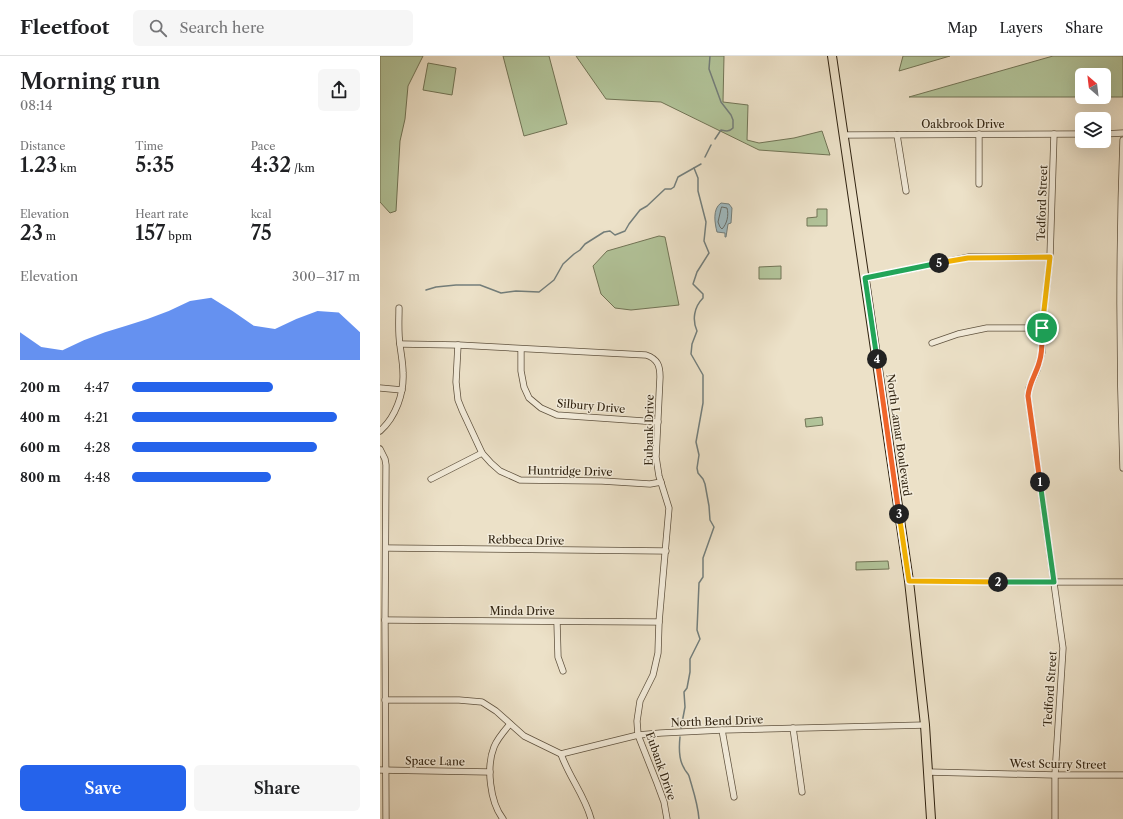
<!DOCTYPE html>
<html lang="en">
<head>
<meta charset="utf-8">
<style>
	body { margin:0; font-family:"Libre Caslon Text",serif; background:#f6f6f6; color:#202124; height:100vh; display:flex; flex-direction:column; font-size:15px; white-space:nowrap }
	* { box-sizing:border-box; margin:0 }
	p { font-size:13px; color:#757577 }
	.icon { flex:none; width:22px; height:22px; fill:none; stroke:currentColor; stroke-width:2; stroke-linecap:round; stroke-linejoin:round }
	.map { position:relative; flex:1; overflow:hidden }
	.side { display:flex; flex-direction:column; background:#fff; width:380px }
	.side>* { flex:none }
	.needle { width:26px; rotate:332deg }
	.controls { position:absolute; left:695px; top:12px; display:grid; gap:8px }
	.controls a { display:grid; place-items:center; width:36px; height:36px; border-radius:6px; background:#fff; box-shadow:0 4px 16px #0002; font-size:20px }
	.pin { position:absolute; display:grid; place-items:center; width:34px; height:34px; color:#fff; margin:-17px; border:2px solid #fff; border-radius:50%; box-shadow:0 1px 4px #0007 }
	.km { position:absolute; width:20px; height:20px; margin:-10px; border-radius:50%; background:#222; color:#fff; font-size:11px; line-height:20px; text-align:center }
	.round { display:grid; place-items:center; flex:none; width:42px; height:42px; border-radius:6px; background:#f6f6f6 }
	.summary { display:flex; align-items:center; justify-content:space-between; height:68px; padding:0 20px }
	h1 { font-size:22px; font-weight:600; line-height:30px }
	.metrics { display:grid; grid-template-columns:repeat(3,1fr); gap:6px; height:68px; padding:4px 20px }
	.metrics div { display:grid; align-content:center }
	.metrics b { font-size:20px; font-weight:600 }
	.metrics small { font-size:11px; font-weight:400 }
	.metrics p { font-size:11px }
	.chart { height:112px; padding:8px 20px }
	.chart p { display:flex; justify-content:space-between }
	.chart svg { width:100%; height:72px; margin-top:4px; fill:#2563eb; opacity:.7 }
	.button { display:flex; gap:8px; margin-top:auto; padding:8px 20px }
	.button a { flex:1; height:46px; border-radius:6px; background:#2563eb; color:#fff; font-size:16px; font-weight:600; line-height:46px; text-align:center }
	.button a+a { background:#f6f6f6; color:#202124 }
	ul { padding:0 20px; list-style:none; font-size:13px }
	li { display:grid; grid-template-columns:64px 48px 1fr; align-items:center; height:30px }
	li i { height:10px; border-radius:5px; background:#2563eb }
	header { display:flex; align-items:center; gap:24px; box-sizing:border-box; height:56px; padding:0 20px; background:#fff; border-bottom:1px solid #e0e0e0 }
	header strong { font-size:19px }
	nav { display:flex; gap:22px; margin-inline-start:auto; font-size:14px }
	.search { width:280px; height:36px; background:#f6f6f6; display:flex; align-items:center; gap:10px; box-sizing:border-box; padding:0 14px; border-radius:6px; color:#757577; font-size:15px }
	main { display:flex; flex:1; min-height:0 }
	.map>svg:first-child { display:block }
</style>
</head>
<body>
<header>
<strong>Fleetfoot</strong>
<div class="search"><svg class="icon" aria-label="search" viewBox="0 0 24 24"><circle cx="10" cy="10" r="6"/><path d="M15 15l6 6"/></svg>Search here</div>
<nav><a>Map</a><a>Layers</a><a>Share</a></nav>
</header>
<main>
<section class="side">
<div class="summary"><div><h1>Morning run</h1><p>08:14</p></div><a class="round"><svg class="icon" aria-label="share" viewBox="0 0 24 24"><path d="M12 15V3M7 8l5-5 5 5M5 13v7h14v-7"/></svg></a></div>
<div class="metrics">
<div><p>Distance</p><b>1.23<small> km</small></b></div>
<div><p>Time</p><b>5:35</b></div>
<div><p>Pace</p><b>4:32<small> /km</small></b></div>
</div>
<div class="metrics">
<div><p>Elevation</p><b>23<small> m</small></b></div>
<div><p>Heart rate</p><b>157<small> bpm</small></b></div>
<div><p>kcal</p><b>75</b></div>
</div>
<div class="chart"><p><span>Elevation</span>300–317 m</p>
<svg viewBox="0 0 160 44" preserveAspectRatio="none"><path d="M0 44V27L10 36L20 38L30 32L40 27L50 23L60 19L70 14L80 8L90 6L100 14L110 23L120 25L130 19L140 14L150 15L160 27V44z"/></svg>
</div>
<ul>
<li><b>200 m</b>4:47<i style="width:62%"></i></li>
<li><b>400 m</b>4:21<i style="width:90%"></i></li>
<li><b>600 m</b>4:28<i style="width:81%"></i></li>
<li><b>800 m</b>4:48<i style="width:61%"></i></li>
</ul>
<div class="button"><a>Save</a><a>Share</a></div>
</section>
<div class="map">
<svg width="743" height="763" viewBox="0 0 743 763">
	<rect width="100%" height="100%" fill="#ece1c8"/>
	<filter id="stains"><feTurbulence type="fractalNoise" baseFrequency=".005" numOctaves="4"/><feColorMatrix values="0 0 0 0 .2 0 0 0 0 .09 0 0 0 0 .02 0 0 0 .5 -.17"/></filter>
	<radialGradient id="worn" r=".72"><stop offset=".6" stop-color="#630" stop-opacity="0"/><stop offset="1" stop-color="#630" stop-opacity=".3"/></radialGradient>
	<g fill="#b2c49a" stroke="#717456" fill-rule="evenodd">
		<polygon points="0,0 43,0 28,30 25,63 20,85 16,155 10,157 0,146"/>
		<polygon points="123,0 169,0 187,68 144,80"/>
		<polygon points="196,0 344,0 343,46 368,49 367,84 379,87 414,82 442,75 450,99 379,94 281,46 226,43"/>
		<polygon points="523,0 570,0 519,15"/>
		<path d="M673,0H743V41H529ZM702,19H724V41H702Z"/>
		<polygon points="48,7 76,12 72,39 43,34"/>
		<polygon points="437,153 447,153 447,170 427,170 427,162 437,161"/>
		<polygon points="279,180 285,181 299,249 251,254 235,252 221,238 213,210 227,195"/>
		<polygon points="401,210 401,223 379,223 379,211"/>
		<polygon points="442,361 443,369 426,371 425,363"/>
		<polygon points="508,505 509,513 476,514 476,506"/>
	</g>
	<path fill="#9fbac1" stroke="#737e7b" d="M341,147L349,148L352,152L351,167L348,168L346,181H345V177L337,176C335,168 332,153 341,147Z"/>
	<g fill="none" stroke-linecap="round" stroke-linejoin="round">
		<path stroke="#686e69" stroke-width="1" d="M342,151L347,152C349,159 347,168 342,173L340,171L338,166L341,153Z"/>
		<g stroke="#737e7b" stroke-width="1.5">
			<path d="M330,0L329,13L341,46L351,59L353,64V72C349,76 346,75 341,74L335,83"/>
			<polyline points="325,101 331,89"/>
			<polyline points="46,234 56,231 76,229 100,229 121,237 136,235 159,236 174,224 183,208 194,198 200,194 205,188 224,176 230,175 235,179 245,175 249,168 260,154 267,150 285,133 291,133 294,131 298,121 321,108"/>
			<path d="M301,672L305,651L304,636L307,632L310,616V603L320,583L317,574L319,527L323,521V502L334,471L330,464L329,450L325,428L323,423L318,417L317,412L319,399L316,386L323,347V319L311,298L312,288L317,275C312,264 314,251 323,242V238L313,228L317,216L329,197L324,185L326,166L318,135V122L314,112"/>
			<path d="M300,681C299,690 299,704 304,712C305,715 308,717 309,720C313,734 318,748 319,763"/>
		</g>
		<defs>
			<g id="street">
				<polyline points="599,78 599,128"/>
				<polyline points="674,78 670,201 662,272 662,296 657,314 649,332 648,340 683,592 675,719 675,763"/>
				<polyline points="724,78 743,77"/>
				<polyline points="464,79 702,78"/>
				<polyline points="517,79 526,135"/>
				<path d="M743,84C739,193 739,303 743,412"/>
				<polyline points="485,222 589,201 670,201"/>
				<polyline points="552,287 578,278 607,272 662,272"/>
				<path d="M20,288L78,289L266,299C278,303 280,310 280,321L276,401L279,420L289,452L279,566L278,597L273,619L260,645L257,665L258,679L277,727L284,746L287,763"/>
				<polyline points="78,289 76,326 78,344 82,354 102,397 111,407 120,415 140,424 222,425 270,428 281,426"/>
				<polyline points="141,293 141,315 144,331 149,342 161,352 177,359 278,366"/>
				<polyline points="0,332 22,334"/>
				<path d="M0,375C16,361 24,337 23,317C23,307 21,298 20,289C18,277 19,264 19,252"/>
				<polyline points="0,393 5,403 6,409 5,564 6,763"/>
				<polyline points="51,423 102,397"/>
				<polyline points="6,492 286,495"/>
				<polyline points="529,525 674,526 743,526"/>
				<polyline points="5,564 279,566"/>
				<polyline points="177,566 178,601 183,615"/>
				<polyline points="5,644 79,644 102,646 116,655 144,680 181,698 258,679 281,677 342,674 545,669"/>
				<polyline points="413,672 422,736"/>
				<polyline points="342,674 354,741"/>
				<path d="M181,698C189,721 205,740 211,763"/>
				<polyline points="0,714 110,716"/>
				<polyline points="548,716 675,719 743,719"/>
				<path d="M123,763C110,746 106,711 114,691C117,683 124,675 130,668"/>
			</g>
			<polyline id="primary" points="452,0 529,525 545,669 551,763"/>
		</defs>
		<use href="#street" stroke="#5f523f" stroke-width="7"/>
		<use href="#primary" stroke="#302311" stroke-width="10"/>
		<use href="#street" stroke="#f3ecdb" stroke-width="5.5"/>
		<use href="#primary" stroke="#ece1c8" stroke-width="8"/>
	</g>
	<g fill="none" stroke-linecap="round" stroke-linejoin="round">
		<defs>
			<path id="split-1" d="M660,426L648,340C649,327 656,318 659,307C663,296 662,284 662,272"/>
			<polyline id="split-2" points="618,526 674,526 660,426"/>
			<polyline id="split-3" points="519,458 529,525 618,526"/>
			<polyline id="split-4" points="497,303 519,458"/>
			<polyline id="split-5" points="497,303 485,222 559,207"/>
			<polyline id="split-6" points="559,207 588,202 670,201 662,272"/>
		</defs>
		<use href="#split-1" stroke="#fff" stroke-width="8"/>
		<use href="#split-2" stroke="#fff" stroke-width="8"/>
		<use href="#split-3" stroke="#fff" stroke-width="8"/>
		<use href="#split-4" stroke="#fff" stroke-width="8"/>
		<use href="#split-5" stroke="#fff" stroke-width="8"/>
		<use href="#split-6" stroke="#fff" stroke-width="8"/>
		<use href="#split-1" stroke="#f0652b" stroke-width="5"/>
		<use href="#split-2" stroke="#22a559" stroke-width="5"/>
		<use href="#split-3" stroke="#f5b400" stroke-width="5"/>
		<use href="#split-4" stroke="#f0652b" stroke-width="5"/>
		<use href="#split-5" stroke="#22a559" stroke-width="5"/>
		<use href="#split-6" stroke="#f5b400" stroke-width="5"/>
	</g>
	<g text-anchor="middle" stroke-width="3" stroke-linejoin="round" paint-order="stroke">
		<g font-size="11" fill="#302311" stroke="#f3ecdb">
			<text x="583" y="72">Oakbrook Drive</text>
			<text transform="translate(662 147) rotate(-88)" y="4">Tedford Street</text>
			<text transform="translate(211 350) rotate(5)" y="4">Silbury Drive</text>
			<text transform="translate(269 374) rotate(-89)" y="4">Eubank Drive</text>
			<text transform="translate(519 379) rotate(82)" y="4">North Lamar Boulevard</text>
			<text transform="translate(190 415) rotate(1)" y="4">Huntridge Drive</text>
			<text transform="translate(146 484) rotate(1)" y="4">Rebbeca Drive</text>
			<text x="142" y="559">Minda Drive</text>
			<text transform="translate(670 633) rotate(-86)" y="4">Tedford Street</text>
			<text transform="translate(337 665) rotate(-2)" y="4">North Bend Drive</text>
			<text transform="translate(55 705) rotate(1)" y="4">Space Lane</text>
			<text transform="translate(678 708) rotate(1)" y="4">West Scurry Street</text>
			<text transform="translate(281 710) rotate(71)" y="4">Eubank Drive</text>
		</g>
	</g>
	<rect width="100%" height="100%" filter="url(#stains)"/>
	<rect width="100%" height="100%" fill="url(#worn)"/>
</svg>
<div class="controls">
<a><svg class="needle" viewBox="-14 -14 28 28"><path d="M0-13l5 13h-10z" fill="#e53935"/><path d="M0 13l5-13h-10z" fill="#757577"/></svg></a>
<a><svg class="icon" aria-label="layers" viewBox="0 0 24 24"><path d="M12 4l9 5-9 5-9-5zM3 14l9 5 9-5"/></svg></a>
</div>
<div class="pin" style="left:662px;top:272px;background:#1e9e55"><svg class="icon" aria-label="arrive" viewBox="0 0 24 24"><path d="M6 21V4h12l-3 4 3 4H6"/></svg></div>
<b class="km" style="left:660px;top:426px">1</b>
<b class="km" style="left:618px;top:526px">2</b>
<b class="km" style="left:519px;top:458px">3</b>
<b class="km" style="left:497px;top:303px">4</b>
<b class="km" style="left:559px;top:207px">5</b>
</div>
</main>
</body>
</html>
